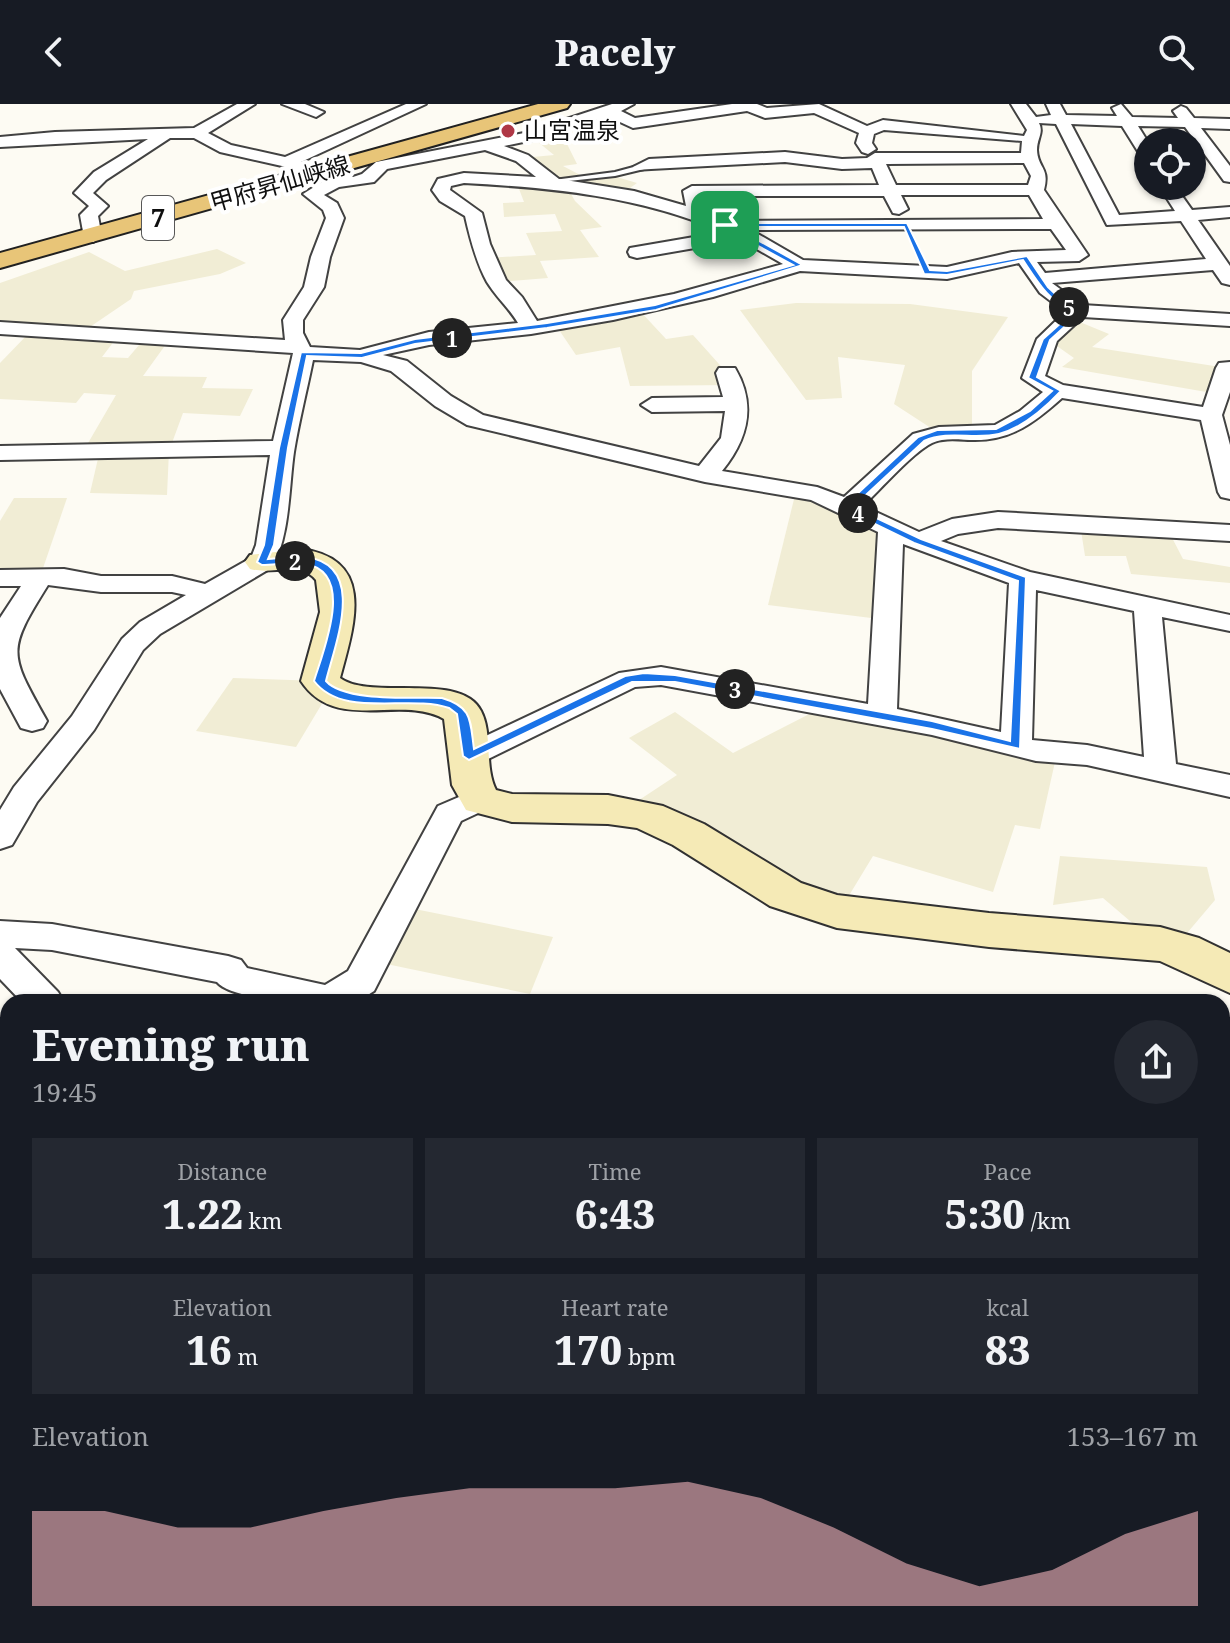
<!DOCTYPE html>
<html lang="en">
<head>
<meta charset="utf-8">
<style>
	body { margin:0; font-family:"Noto Serif","Noto Sans JP",serif; background:#242831; color:#f1f3f6; height:100vh; display:flex; flex-direction:column; font-size:30px; white-space:nowrap }
	* { box-sizing:border-box; margin:0 }
	p { font-size:26px; color:#9ea1a6 }
	.icon { flex:none; width:44px; height:44px; fill:none; stroke:currentColor; stroke-width:2; stroke-linecap:round; stroke-linejoin:round }
	.map { position:relative; flex:1; overflow:hidden }
	.panel { position:absolute; left:0px; top:890px; width:1230px; height:650px; display:flex; flex-direction:column; background:#171b24; border-radius:24px 24px 0 0; box-shadow:0 2px 6px #0004 }
	.panel>* { flex:none }
	.fabs { position:absolute; left:1134px; top:24px; display:grid; gap:16px }
	.fabs a { display:grid; place-items:center; width:72px; height:72px; border-radius:50%; background:#171b24; box-shadow:0 2px 6px #0004; font-size:40px }
	.pin { position:absolute; display:grid; place-items:center; width:68px; height:68px; color:#fff; margin:-34px; border-radius:16px; box-shadow:0 4px 12px #0006 }
	.km { position:absolute; width:40px; height:40px; margin:-20px; border-radius:50%; background:#222; color:#fff; font-size:22px; line-height:40px; text-align:center }
	.round { display:grid; place-items:center; flex:none; width:84px; height:84px; border-radius:42px; background:#242831 }
	.overview { display:flex; align-items:center; justify-content:space-between; height:136px; padding:0 32px }
	h1 { font-size:44px; font-weight:800; line-height:60px }
	.figures { display:grid; grid-template-columns:repeat(3,1fr); gap:12px; height:136px; padding:8px 32px }
	.figures div { display:grid; align-content:center; border-radius:0px; background:#242831; text-align:center }
	.figures b { font-size:40px; font-weight:800 }
	.figures small { font-size:22px; font-weight:400 }
	.figures p { font-size:22px }
	.chart { height:224px; padding:16px 32px }
	.chart p { display:flex; justify-content:space-between }
	.chart svg { width:100%; height:144px; margin-top:8px; fill:#d39ea6; opacity:.7 }
	header { display:flex; justify-content:space-between; align-items:center; height:104px; padding:0 32px; background:#171b24; font-size:36px; font-weight:800 }
	.map>svg:first-child { display:block }
</style>
</head>
<body>
<header><svg class="icon" aria-label="back" viewBox="0 0 24 24"><path d="M15 5l-7 7 7 7"/></svg>Pacely<svg class="icon" aria-label="search" viewBox="0 0 24 24"><circle cx="10" cy="10" r="6"/><path d="M15 15l6 6"/></svg></header>
<div class="map">
<svg width="1230" height="1539" viewBox="0 0 1230 1539">
	<rect width="100%" height="100%" fill="#fdfbf3"/>
	<g fill="#f1edd5">
		<polygon points="557,34 566,38 577,60 563,62 584,73 610,71 637,79 623,89 566,81 575,97 602,123 580,126 599,153 540,157 548,174 497,178 486,154 536,151 526,129 562,127 555,110 504,113 503,99 524,98 516,77 552,79 522,54 554,51 538,38"/>
		<polygon points="217,145 246,159 220,170 134,187 131,195 81,229 118,232 102,253 128,254 145,234 169,236 143,272 207,273 202,284 253,285 240,312 183,309 169,347 167,391 90,389 100,346 84,346 116,291 84,289 76,299 0,295 0,259 31,227 0,224 0,179 89,148 125,167"/>
		<polygon points="796,199 910,200 1008,213 972,267 972,328 937,328 894,300 905,261 838,253 842,294 806,296 740,206"/>
		<polygon points="639,206 666,235 693,231 727,269 730,281 630,282 620,243 576,251 555,220"/>
		<polygon points="1070,214 1109,230 1092,243 1227,264 1218,290 1062,263 1074,254 1047,235"/>
		<polygon points="796,387 891,424 887,516 768,501"/>
		<polygon points="14,394 67,394 40,473 0,474 0,417"/>
		<polygon points="1080,420 1168,426 1183,455 1230,463 1230,479 1131,470 1126,452 1085,452"/>
		<polygon points="233,574 320,577 329,588 296,643 196,627"/>
		<polygon points="825,602 1057,649 1040,725 1015,721 993,788 873,752 839,808 624,706 677,671 629,634 675,608 733,649"/>
		<polygon points="1060,752 1207,763 1215,796 1182,835 1143,828 1103,794 1053,801"/>
		<polygon points="400,802 553,833 530,890 372,857"/>
		<polygon points="0,1079 8,1080 8,1404 0,1403"/>
	</g>
	<g fill="none" stroke-linecap="round" stroke-linejoin="round">
		<defs>
			<polygon id="lane" points="641,61 644,65 615,72 550,79 546,77 615,68"/>
			<g id="street">
				<path d="M237,0H255L208,29L231,41L285,53L406,0H426L301,58L338,73H353L362,70L376,58L524,29L612,0H634L621,7L635,14L732,0H757L767,4L819,0L867,22L883,16L1024,32L1027,26L1011,0H1026L1036,13L1051,11L1046,0H1060L1066,11L1117,12L1112,4L1121,0L1132,13L1178,14L1173,7L1181,2L1186,4L1194,14L1230,15V25L1201,24L1230,62V78L1224,77L1185,23L1138,22L1148,38V56L1142,54L1122,22L1071,20L1119,111L1175,107L1159,82H1175L1192,106L1230,103V113L1198,116L1230,162V181L1222,179L1213,166L1052,179L1082,201L1230,210V222L1083,213L1057,237L1045,272L1063,281L1203,303L1216,264L1219,259L1230,258V288L1222,311L1230,341V395L1221,393L1218,388L1201,316L1062,294C1035,318 1012,336 975,336C961,336 944,333 932,339C913,348 880,386 863,402L919,428L952,415L998,408L1230,421V437L998,424L958,430L941,437L1030,468L1230,511V527L1162,513L1176,660L1230,671V693L1087,661L1036,657L932,631L661,581L635,583L480,659L469,662L458,659L453,652L458,645L619,569L661,563L868,600L878,428L811,396L705,378L467,321L435,302L391,267L361,258L313,256C307,286 299,317 294,348C289,381 290,436 271,464L160,530L143,546L94,626L37,698L12,741L0,745V706L14,683L72,612L122,535L140,518L186,491L172,488H101L48,481C6,548 9,549 47,617L43,624L32,627L21,624L0,585V514L21,482H0V466L64,465L101,472H172L205,480L251,454L256,441L270,351L0,356V342L273,337L293,249L0,230V218L285,236L283,216L304,183L311,153L326,114L323,106L303,90L322,78L282,62L220,48L194,34H170L106,76L93,89L108,102L98,112L102,133L93,138L84,133L80,111L89,102L74,89L94,68L148,35L0,43V33L55,28L194,24ZM747,7L765,14L814,9L859,29L856,39L862,48L868,50L876,45L872,39L874,30L884,26L1022,37L1021,49H875L867,54L842,55L785,48L649,55L633,63L635,66L651,65L785,58L842,65L872,64L879,81L692,82L683,87L686,102L634,87L559,75L528,51L504,42L533,36L607,12L633,24ZM1039,19L1056,20L1107,121L1181,117L1206,155L1045,169L1037,158L1079,157L1088,151L1044,86C1050,63 1038,65 1037,46C1037,34 1044,29 1039,19ZM485,46L516,57L536,73L464,69L438,75L432,86L440,97L465,112C470,134 476,158 487,178C496,193 509,204 518,219L429,228L360,246L310,243L303,229V216L324,183L330,153L344,114L337,99L324,91L339,83L374,78L387,65ZM1024,59L1031,72L1028,81H896L886,60ZM464,79C554,84 639,92 723,128L630,144L628,148L630,152L637,154L741,136L783,160L674,190L537,217L522,193L506,176L490,140L482,109L450,86L451,82ZM901,91H1029L1043,115L726,117L704,108L701,92H884L893,109L899,110L908,105ZM1051,125L1066,146L1012,148L947,163L803,156L751,126ZM1019,159L1040,189L1065,208L1037,235L1022,274L1043,288L1020,307L995,321L939,323L913,330L844,393L817,383L722,367C748,335 757,301 735,264H719L716,269L723,293L652,294L641,301L652,308L725,307L721,334L699,362L483,311L451,292L407,257L383,251L429,241L531,230L613,216L713,193L800,167L947,175ZM903,440L1009,479L1001,628L897,605ZM1036,486L1134,507L1144,653L1087,641L1032,636Z"/>
				<polygon points="282,0 305,0 324,8 316,13"/>
				<path d="M480,684L491,687L496,695L491,703L461,717L374,887C369,890 363,895 358,897C336,905 231,897 217,878L52,846L15,844L58,888L64,898H22L0,875V817L52,820L228,852L241,856L247,864L325,881L348,867L438,702Z"/>
				<rect x="1222" y="1351" width="8" height="50"/>
				<polygon points="8,1431 8,1532 23,1532 20,1539 0,1539 0,1435"/>
				<polygon points="787,1532 839,1532 838,1539 784,1539"/>
			</g>
			<path id="secondary" d="M301,445C377,455 354,522 340,574C371,597 461,567 481,607C493,630 484,662 496,686L512,690L608,691L663,702L704,720L801,779L837,791L989,809L1160,823L1199,834L1230,849V889L1160,857L989,843L837,824L770,802L673,741L637,724L608,720L512,718L466,706L452,681L444,615C401,590 336,630 301,577L320,508L316,476C301,457 272,471 250,465L245,458L250,451Z"/>
			<polygon id="primary" points="538,0 570,0 567,4 0,164 0,149"/>
		</defs>
		<use href="#lane" stroke="#424242" stroke-width="4"/>
		<use href="#street" stroke="#424242" stroke-width="4"/>
		<use href="#secondary" stroke="#313131" stroke-width="4"/>
		<use href="#primary" stroke="#202020" stroke-width="4"/>
		<use href="#lane" fill="#fff" fill-rule="evenodd"/>
		<use href="#street" fill="#fff" fill-rule="evenodd"/>
		<use href="#secondary" fill="#f5eab6" fill-rule="evenodd"/>
		<use href="#primary" fill="#e8c578" fill-rule="evenodd"/>
	</g>
	<path fill="#1a73e8" stroke="#fff" stroke-width="2" fill-rule="evenodd" d="M725,119H907L930,166L947,167L1027,152L1048,183L1065,199L1082,207L1050,236L1037,273L1061,287C1045,304 1022,324 999,330C974,336 949,326 924,337L853,403L921,435L1026,473L1020,645L932,625L675,578H632L469,656L463,652L457,610L449,604C408,590 343,615 314,577C323,547 356,469 306,460C293,457 276,461 262,461L257,458L264,441L279,344L301,248L361,249L415,235L547,219L655,201L793,161L723,123ZM734,123H904L924,170L947,171L1023,156C1037,177 1049,198 1073,208L1043,235L1028,274L1052,287L1030,307L996,325L937,326L918,333L842,404L914,439L1018,477L1010,637L932,617L675,571L644,569L625,572L474,645C470,617 473,603 442,594C413,593 344,598 326,577C335,540 368,461 306,453C294,452 280,454 268,455L274,441L288,344L307,252L362,254L415,240L547,224L656,206L803,161Z"/>
	<circle fill="#af3745" stroke="#fff" stroke-width="3" cx="508" cy="27" r="8"/>
	<g text-anchor="middle" stroke-width="8" stroke-linejoin="round" paint-order="stroke">
		<g font-size="24" fill="#0f0f0f" stroke="#fff" text-anchor="start">
			<text x="524" y="35">山宮温泉</text>
		</g>
		<g font-size="24" fill="#0f0f0f" stroke="#fff">
			<text transform="translate(280 80) rotate(-16)" y="8">甲府昇仙峡線</text>
		</g>
		<rect fill="#fff" stroke="#575757" stroke-width="2" x="142" y="92" width="32" height="44" rx="6"/>
		<g font-size="26" font-weight="bold" fill="#0f0f0f">
			<text x="158" y="123">7</text>
		</g>
	</g>
</svg>
<div class="fabs">
<a><svg class="icon" aria-label="locate" viewBox="0 0 24 24"><circle cx="12" cy="12" r="6"/><path d="M12 2v4M12 18v4M2 12h4M18 12h4"/></svg></a>
</div>
<div class="pin" style="left:725px;top:121px;background:#1e9e55"><svg class="icon" aria-label="arrive" viewBox="0 0 24 24"><path d="M6 21V4h12l-3 4 3 4H6"/></svg></div>
<b class="km" style="left:452px;top:234px">1</b>
<b class="km" style="left:295px;top:457px">2</b>
<b class="km" style="left:735px;top:585px">3</b>
<b class="km" style="left:858px;top:409px">4</b>
<b class="km" style="left:1069px;top:203px">5</b>
<section class="panel">
<div class="overview"><div><h1>Evening run</h1><p>19:45</p></div><a class="round"><svg class="icon" aria-label="share" viewBox="0 0 24 24"><path d="M12 15V3M7 8l5-5 5 5M5 13v7h14v-7"/></svg></a></div>
<div class="figures">
<div><p>Distance</p><b>1.22<small> km</small></b></div>
<div><p>Time</p><b>6:43</b></div>
<div><p>Pace</p><b>5:30<small> /km</small></b></div>
</div>
<div class="figures">
<div><p>Elevation</p><b>16<small> m</small></b></div>
<div><p>Heart rate</p><b>170<small> bpm</small></b></div>
<div><p>kcal</p><b>83</b></div>
</div>
<div class="chart"><p><span>Elevation</span>153–167 m</p>
<svg viewBox="0 0 160 44" preserveAspectRatio="none"><path d="M0 44V15L10 15L20 20L30 20L40 15L50 11L60 8L70 8L80 8L90 6L100 11L110 20L120 31L130 38L140 33L150 22L160 15V44z"/></svg>
</div>
</section>
</div>
</body>
</html>
